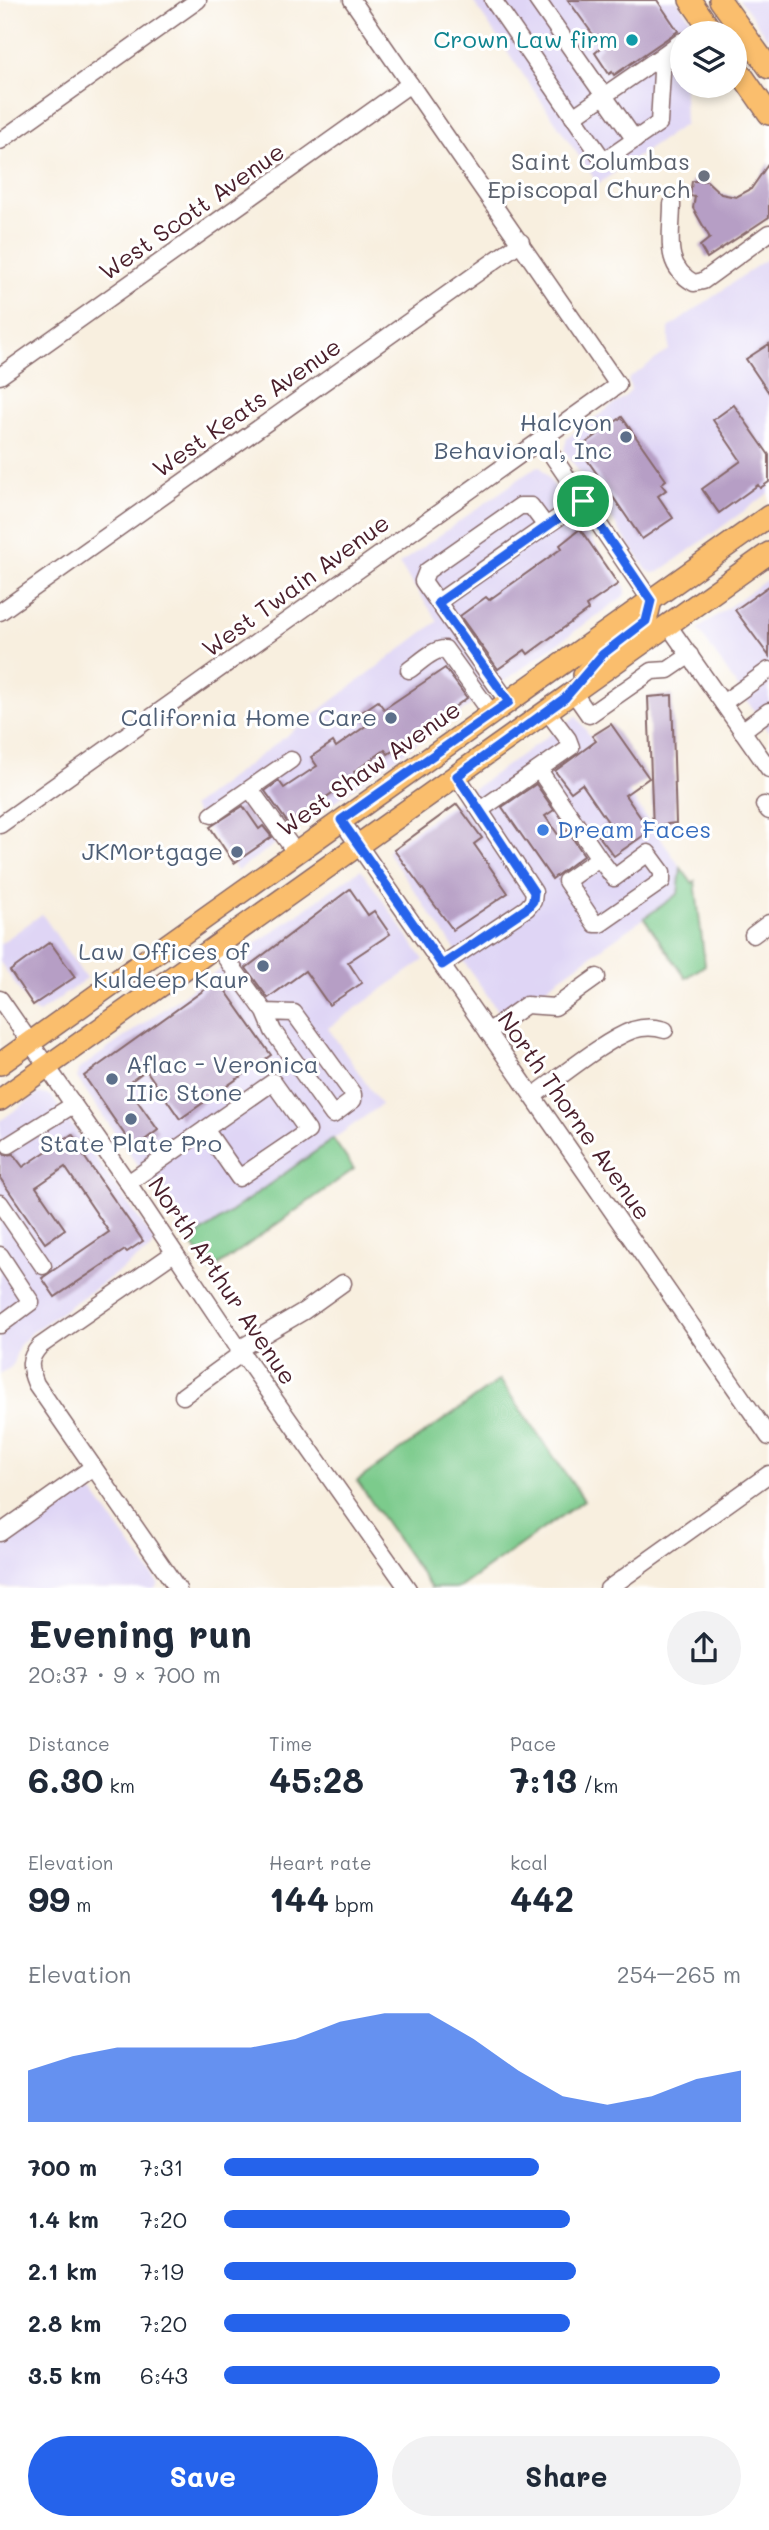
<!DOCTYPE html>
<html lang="en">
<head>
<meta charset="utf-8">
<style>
	body { margin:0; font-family:Mali,sans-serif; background:#f2f2f3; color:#1f2937; height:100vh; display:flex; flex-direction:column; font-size:26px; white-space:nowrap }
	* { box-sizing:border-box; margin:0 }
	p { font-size:23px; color:#747a83 }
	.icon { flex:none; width:38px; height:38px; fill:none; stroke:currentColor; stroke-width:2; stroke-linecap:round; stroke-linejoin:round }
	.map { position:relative; height:1588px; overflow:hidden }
	.panel { display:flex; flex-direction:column; background:#fff; flex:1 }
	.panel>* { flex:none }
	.tools { position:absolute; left:670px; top:21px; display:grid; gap:14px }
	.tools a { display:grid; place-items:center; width:77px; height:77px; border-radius:50%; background:#fff; box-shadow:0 4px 10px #0003; font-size:35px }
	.pin { position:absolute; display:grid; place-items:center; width:60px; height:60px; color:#fff; margin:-30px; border:4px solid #fff; border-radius:50%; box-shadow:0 2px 7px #0007 }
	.round { display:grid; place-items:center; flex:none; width:74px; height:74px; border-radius:37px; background:#f2f2f3 }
	.headline { display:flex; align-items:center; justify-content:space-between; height:119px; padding:0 28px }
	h1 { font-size:38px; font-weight:800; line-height:52px }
	.figures { display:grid; grid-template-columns:repeat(3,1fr); gap:10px; height:119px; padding:7px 28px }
	.figures div { display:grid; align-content:center }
	.figures b { font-size:35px; font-weight:800 }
	.figures small { font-size:19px; font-weight:400 }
	.figures p { font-size:19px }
	.chart { height:196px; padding:14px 28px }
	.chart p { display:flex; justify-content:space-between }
	.chart svg { width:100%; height:126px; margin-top:7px; fill:#2563eb; opacity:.7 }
	.button { display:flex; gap:14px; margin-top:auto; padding:14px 28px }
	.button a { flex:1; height:80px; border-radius:42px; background:#2563eb; color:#fff; font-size:28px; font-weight:800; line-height:80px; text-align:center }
	.button a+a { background:#f2f2f3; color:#1f2937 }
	ul { padding:0 28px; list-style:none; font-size:23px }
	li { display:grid; grid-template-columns:112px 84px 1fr; align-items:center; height:52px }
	li i { height:18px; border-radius:9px; background:#2563eb }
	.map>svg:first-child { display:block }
</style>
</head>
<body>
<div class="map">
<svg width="769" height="1589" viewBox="0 0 769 1589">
	<rect width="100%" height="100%" fill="#fff"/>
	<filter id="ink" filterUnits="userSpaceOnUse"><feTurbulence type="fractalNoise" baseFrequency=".0143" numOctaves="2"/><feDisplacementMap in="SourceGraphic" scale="14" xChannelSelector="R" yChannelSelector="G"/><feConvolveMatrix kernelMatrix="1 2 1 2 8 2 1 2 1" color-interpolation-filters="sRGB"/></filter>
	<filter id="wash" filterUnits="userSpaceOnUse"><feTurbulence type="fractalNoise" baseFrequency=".00686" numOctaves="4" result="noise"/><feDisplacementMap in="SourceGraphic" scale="28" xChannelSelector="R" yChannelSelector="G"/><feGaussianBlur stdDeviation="1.57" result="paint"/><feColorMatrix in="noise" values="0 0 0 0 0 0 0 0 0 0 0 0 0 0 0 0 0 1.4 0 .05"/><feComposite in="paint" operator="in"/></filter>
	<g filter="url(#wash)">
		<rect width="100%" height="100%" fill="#f8efdf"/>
		<g fill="#dfd5f5">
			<polygon points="472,0 677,0 700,33 682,33 685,124 598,184"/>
			<polygon points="739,0 769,0 769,41 747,9"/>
			<polygon points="769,257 769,493 659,572 653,573 647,570 564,450 567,438 627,395 631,390 628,379 669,350 669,328"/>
			<polygon points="540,466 625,587 626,592 623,597 237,871 192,807 438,621 399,564 536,467"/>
			<polygon points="769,578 769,733 698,629"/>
			<polygon points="576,716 681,868 678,894 503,1018 388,853 389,849"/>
			<polygon points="361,869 424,960 328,1028 381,1105 190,1241 77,1078 78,1070"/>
			<polygon points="42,914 86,979 39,1013 34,1012 0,962 0,944"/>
			<polygon points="39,1093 51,1096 154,1240 152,1248 30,1334 19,1346 12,1366 0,1375 0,1121"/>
			<polygon points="84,1490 94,1494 159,1585 154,1589 0,1588 0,1549"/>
		</g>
		<g fill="#7bcb8c" stroke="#62755c" stroke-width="2">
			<polygon points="681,868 692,883 695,881 705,965 686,978 644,918 678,894"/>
			<polygon points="333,1139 354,1169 211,1271 190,1241"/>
			<polygon points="500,1380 584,1500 459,1588 431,1588 357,1481"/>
		</g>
		<g id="blocks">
			<g fill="#b69ec5">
				<polygon points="568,0 657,0 678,31 614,75 612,72 609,74 595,53 602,47"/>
				<polygon points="769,163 769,217 707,258 700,246 710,238 693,208 695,197 690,196 692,181 707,181 721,194 736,197 751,189"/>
				<polygon points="769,344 769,393 746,359"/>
				<polygon points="734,405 769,455 769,482 760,488 758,485 719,513 702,489 741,461 713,420"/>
				<polygon points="622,417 666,480 661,484 666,490 658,496 673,518 642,539 579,448"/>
				<polygon points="580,529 618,584 586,606 588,610 528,654 525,650 498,669 460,616 486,597 489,600 562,548 560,545"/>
				<polygon points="769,586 769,656 735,610"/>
				<polygon points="445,668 467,698 388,754 385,750 354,772 357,776 288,823 265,791 279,781 284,788 317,766 311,757 333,742 336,747 367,725 359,714 378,701 384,709"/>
				<polygon points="672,695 676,823 660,825 653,829 648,697"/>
				<polygon points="611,724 649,778 625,795 650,831 614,856 595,831 608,822 582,784 571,792 555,771 596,741 592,736"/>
				<polygon points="536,784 554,810 545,816 559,836 567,830 584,855 552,879 502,807"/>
				<polygon points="457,804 482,838 474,844 508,893 453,930 394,850"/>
				<polygon points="243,806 259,829 263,826 272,837 234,863 210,827"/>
				<polygon points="350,889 368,915 374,911 390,934 348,962 362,983 329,1005 305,971 268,998 246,968"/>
				<polygon points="50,942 75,977 33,1005 10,971"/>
				<polygon points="218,980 271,1055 180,1119 146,1070 126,1085 158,1130 134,1148 84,1076"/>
				<polygon points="72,1134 86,1153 83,1155 143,1241 127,1252 125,1250 55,1297 42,1278 109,1232 65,1167 36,1187 65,1229 45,1243 0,1178 0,1150 5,1155 13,1154 23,1167"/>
			</g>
		</g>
	</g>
	<g filter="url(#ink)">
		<use href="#blocks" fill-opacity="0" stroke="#87686a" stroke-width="2"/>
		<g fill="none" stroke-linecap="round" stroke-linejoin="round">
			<defs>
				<g id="minor">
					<polyline points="493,0 604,161 659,123 663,55 682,41"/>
					<polyline points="537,0 635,140"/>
					<polyline points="573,117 663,55"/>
					<polyline points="0,141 198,0"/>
					<path d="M672,204C672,236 662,265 694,283L703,281L769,233"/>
					<polyline points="0,376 410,84"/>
					<polyline points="541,439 651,601"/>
					<polyline points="438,602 546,526"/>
					<polyline points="0,612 521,242"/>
					<polyline points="668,625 769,769"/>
					<path d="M409,670C420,663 432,649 445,649L492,714"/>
					<polyline points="573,692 589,715 652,671 668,670 690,655"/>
					<polyline points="508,702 423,581 427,571 520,506 531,506 546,526 583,501"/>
					<polyline points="723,703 769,670"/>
					<polyline points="742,731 769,711"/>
					<polyline points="539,770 599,858 566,881 595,924 600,924 662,881 662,872 648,853 614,878 599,858"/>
					<polyline points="250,789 296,853"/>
					<polyline points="764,805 769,811"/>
					<polyline points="480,810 571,747 568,739 547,711"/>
					<polyline points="212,815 291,760"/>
					<polyline points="341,820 769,1437"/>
					<polyline points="0,825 618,385 352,0"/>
					<polyline points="753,935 769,923"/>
					<polyline points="217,946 265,1012 273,1031 333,1115 353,1100 353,1094 294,1013 265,1012"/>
					<polyline points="442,965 527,908 533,901 534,892 457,776"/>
					<polyline points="0,999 128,1183 239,1349 408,1589"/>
					<polyline points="488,1032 526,1005 555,1007 597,977"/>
					<path d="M533,1096C559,1078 605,1040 633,1030C643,1027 655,1027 665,1030"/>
					<polyline points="9,1145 73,1105"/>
					<polyline points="128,1183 273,1082 308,1131 239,1178 205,1129"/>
					<polyline points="0,1203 43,1266"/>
					<path d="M174,1253L40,1346C28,1359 29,1367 36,1384L178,1589"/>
					<polyline points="0,1255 31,1302 0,1325"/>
					<polyline points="239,1349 304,1311 343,1283"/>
					<polyline points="183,1396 242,1353"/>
					<polyline points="0,1533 93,1467"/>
					<polyline points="608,1589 769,1474"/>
				</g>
				<g id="major">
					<polyline points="690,0 713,33"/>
					<polyline points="720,0 769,68"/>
					<polyline points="735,65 769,114"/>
					<polyline points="584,675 602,654 646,621 651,601"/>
					<polyline points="0,1064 769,516"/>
					<polyline points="0,1100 769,553"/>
				</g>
			</defs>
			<use href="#minor" stroke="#87686a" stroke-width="19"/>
			<use href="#major" stroke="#87686a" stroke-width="24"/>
			<use href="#minor" stroke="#fff" stroke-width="16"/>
			<use href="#major" stroke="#fabe6d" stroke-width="21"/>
		</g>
	</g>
	<g fill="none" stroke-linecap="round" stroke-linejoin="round" filter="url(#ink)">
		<defs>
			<polygon id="route" points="583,501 651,601 646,621 603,654 565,698 457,776 534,892 533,901 527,908 442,965 341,820 509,702 438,603"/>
		</defs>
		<use href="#route" stroke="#fff" stroke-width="14"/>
		<use href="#route" stroke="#2563eb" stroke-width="9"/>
	</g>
	<circle fill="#0f9aa8" stroke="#fff" stroke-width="2.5" cx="632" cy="40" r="7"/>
	<circle fill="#6b7280" stroke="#fff" stroke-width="2.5" cx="704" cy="176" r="7"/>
	<g fill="#5c6f8a" stroke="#fff" stroke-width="2.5">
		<circle cx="626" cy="437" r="7"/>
		<circle cx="391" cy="718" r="7"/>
		<circle cx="237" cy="852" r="7"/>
		<circle cx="263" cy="966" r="7"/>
		<circle cx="112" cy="1079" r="7"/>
		<circle cx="131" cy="1119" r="7"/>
	</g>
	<circle fill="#3f7fe0" stroke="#fff" stroke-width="2.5" cx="543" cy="830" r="7"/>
	<g text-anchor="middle" stroke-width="6" stroke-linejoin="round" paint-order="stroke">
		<g font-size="24" fill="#0d838f" stroke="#fff" text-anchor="end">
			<text x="618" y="48">Crown Law firm</text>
		</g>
		<g font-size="24" fill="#5b616d" stroke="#fff" text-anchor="end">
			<text x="690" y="170">Saint Columbas<tspan x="690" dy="28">Episcopal Church</tspan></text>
		</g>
		<g font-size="24" fill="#4a1f2b" stroke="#fff">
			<text transform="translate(192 212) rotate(-35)" y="8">West Scott Avenue</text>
			<text transform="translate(247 408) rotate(-35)" y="8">West Keats Avenue</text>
			<text transform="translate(296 586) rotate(-36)" y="8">West Twain Avenue</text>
			<text transform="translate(369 769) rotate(-35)" y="8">West Shaw Avenue</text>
			<text transform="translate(574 1116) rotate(55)" y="8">North Thorne Avenue</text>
			<text transform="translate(222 1281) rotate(56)" y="8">North Arthur Avenue</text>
		</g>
		<g font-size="24" fill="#4e5e75" stroke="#fff" text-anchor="end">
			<text x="612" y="431">Halcyon<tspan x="612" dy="28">Behavioral, Inc</tspan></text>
			<text x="377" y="726">California Home Care</text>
			<text x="223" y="860">JKMortgage</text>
			<text x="249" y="960">Law Offices of<tspan x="249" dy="28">Kuldeep Kaur</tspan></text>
			<text x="126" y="1073" text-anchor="start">Aflac - Veronica<tspan x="126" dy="28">IIic Stone</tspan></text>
			<text x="131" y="1152" text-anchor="middle">State Plate Pro</text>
		</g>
		<g font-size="24" fill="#366cbe" stroke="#fff" text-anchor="start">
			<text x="557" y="838">Dream Faces</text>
		</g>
	</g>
</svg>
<div class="tools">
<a><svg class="icon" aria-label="layers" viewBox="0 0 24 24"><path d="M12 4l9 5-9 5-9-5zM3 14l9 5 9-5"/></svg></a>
</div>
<div class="pin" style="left:583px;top:501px;background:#1e9e55"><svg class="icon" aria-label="arrive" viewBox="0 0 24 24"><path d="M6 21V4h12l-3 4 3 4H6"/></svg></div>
</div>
<section class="panel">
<div class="headline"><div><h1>Evening run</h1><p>20:37 · 9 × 700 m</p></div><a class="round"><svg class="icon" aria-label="share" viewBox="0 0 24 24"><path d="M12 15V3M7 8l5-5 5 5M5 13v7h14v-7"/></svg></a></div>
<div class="figures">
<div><p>Distance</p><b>6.30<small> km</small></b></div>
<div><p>Time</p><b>45:28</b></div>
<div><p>Pace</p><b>7:13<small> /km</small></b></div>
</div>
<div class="figures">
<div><p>Elevation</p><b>99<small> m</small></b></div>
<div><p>Heart rate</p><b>144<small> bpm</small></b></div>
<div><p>kcal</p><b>442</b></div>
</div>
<div class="chart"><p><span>Elevation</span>254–265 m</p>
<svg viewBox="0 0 160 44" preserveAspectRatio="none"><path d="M0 44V26L10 21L20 18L30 18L40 18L50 18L60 15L70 9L80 6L90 6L100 15L110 26L120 35L130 38L140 35L150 29L160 26V44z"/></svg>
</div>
<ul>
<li><b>700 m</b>7:31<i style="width:61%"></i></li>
<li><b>1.4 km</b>7:20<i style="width:67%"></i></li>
<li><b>2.1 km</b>7:19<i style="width:68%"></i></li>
<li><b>2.8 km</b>7:20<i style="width:67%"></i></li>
<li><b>3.5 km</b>6:43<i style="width:96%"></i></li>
</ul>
<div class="button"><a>Save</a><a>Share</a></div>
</section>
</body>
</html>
